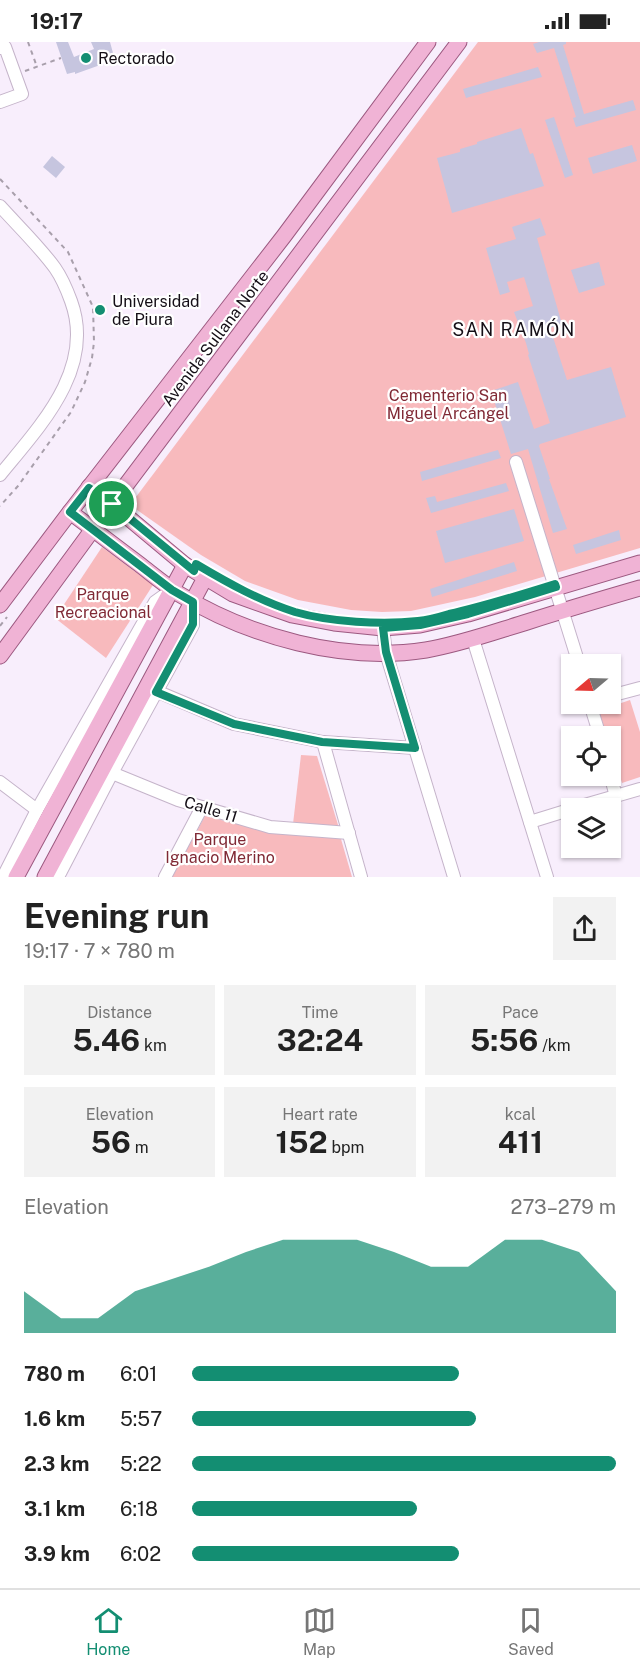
<!DOCTYPE html>
<html lang="en">
<head>
<meta charset="utf-8">
<style>
	body { margin:0; font-family:"Public Sans",sans-serif; background:#f2f2f2; color:#222; height:100vh; display:flex; flex-direction:column; font-size:22px; white-space:nowrap }
	* { box-sizing:border-box; margin:0 }
	p { font-size:20px; color:#767676 }
	.icon { flex:none; width:33px; height:33px; fill:none; stroke:currentColor; stroke-width:2; stroke-linecap:round; stroke-linejoin:round }
	.map { position:relative; height:835px; overflow:hidden }
	.side { display:flex; flex-direction:column; background:#fff; flex:1 }
	.side>* { flex:none }
	.needle { width:39px; rotate:251deg }
	.fabs { position:absolute; left:561px; top:612px; display:grid; gap:12px }
	.fabs a { display:grid; place-items:center; width:60px; height:60px; border-radius:0px; background:#fff; box-shadow:0 2px 4px #0004; font-size:30px }
	.pin { position:absolute; display:grid; place-items:center; width:51px; height:51px; color:#fff; margin:-26px; border:3px solid #fff; border-radius:50%; box-shadow:0 2px 6px #0007 }
	.round { display:grid; place-items:center; flex:none; width:63px; height:63px; border-radius:0px; background:#f2f2f2 }
	.head { display:flex; align-items:center; justify-content:space-between; height:102px; padding:0 24px }
	h1 { font-size:33px; font-weight:700; line-height:45px }
	.metrics { display:grid; grid-template-columns:repeat(3,1fr); gap:9px; height:102px; padding:6px 24px }
	.metrics div { display:grid; align-content:center; border-radius:0px; background:#f2f2f2; text-align:center }
	.metrics b { font-size:30px; font-weight:700 }
	.metrics small { font-size:16px; font-weight:400 }
	.metrics p { font-size:16px }
	.chart { height:168px; padding:12px 24px }
	.chart p { display:flex; justify-content:space-between }
	.chart svg { width:100%; height:108px; margin-top:6px; fill:#138e72; opacity:.7 }
	ul { padding:0 24px; list-style:none; font-size:20px }
	li { display:grid; grid-template-columns:96px 72px 1fr; align-items:center; height:45px }
	li i { height:15px; border-radius:8px; background:#138e72 }
	.status { display:flex; justify-content:space-between; align-items:center; height:42px; padding:0 30px; background:#fff; direction:ltr }
	.status svg { height:16px; fill:currentColor }
	.dock { display:flex; justify-content:space-around; align-items:center; height:84px; border-top:2px solid #e0e0e0; background:#fff; font-size:16px; color:#767676 }
	.dock a { display:grid; justify-items:center; gap:3px }
	.dock .current { color:#138e72 }
	.map>svg:first-child { display:block }
</style>
</head>
<body>
<div class="status"><b>19:17</b><svg viewBox="0 0 49 12"><path d="M0 12V9h3v3zM5 12V6h3v6zM10 12V3h3v9zM15 12V0h3v12zM26 1h20v11H26zM47 4h2v5h-2z"/></svg></div>
<div class="map">
<svg width="640" height="835" viewBox="0 0 640 835">
	<rect width="100%" height="100%" fill="#f8eefc"/>
	<g fill="#f8babd">
		<polygon points="478,0 640,0 640,506 475,555 411,569 382,570 351,568 298,558 245,539 201,513 130,463"/>
		<polygon points="102,505 153,543 106,616 55,576"/>
		<polygon points="630,658 640,690 640,735 622,741 611,706 610,694 607,694 598,669"/>
		<polygon points="301,713 317,714 339,786 293,782"/>
		<polygon points="205,774 261,788 341,797 352,835 172,835"/>
	</g>
	<g fill="#c6c5df">
		<polygon points="56,0 68,0 74,15 94,7 91,0 110,0 113,11 109,12 111,17 102,20 103,22 75,32 75,30 67,32"/>
		<polygon points="539,0 566,0 566,2 563,3 584,72 633,58 636,68 576,85 573,76 576,75 554,6 537,11 533,2"/>
		<polygon points="538,25 542,35 466,56 463,47"/>
		<polygon points="554,75 573,133 565,136 545,78"/>
		<polygon points="521,86 530,112 533,111 544,144 452,171 437,116 460,110 460,107 477,102 477,100"/>
		<polygon points="632,103 637,119 593,132 588,116"/>
		<polygon points="52,114 65,125 56,136 43,125"/>
		<polygon points="540,176 546,193 537,196 562,282 550,286 567,338 611,325 626,375 540,402 539,404 550,437 549,437 567,487 553,491 528,407 511,412 491,349 518,340 534,387 550,381 528,313 529,312 526,301 514,270 533,264 524,235 507,240 510,250 500,253 486,206 516,197 512,185"/>
		<polygon points="599,220 605,243 579,251 571,228"/>
		<polygon points="498,408 501,416 422,439 420,430"/>
		<polygon points="506,441 509,449 431,471 426,456 435,454 437,460"/>
		<polygon points="514,467 524,499 445,521 436,489"/>
		<polygon points="619,488 621,498 576,512 573,503"/>
		<polygon points="514,520 517,529 432,555 430,547"/>
	</g>
	<g fill="none" stroke-linecap="round" stroke-linejoin="round">
		<defs>
			<g id="minor">
				<polyline points="0,6 5,5 22,52 0,60"/>
				<path d="M0,164C18,184 39,204 55,226C62,236 67,248 71,259C96,327 39,385 0,433"/>
				<polyline points="516,420 579,622"/>
				<polyline points="383,586 386,611 454,835"/>
				<polyline points="473,597 547,835"/>
				<polyline points="156,649 234,682 323,700 415,706"/>
				<polyline points="610,654 640,646"/>
				<polyline points="590,662 600,694"/>
				<polyline points="323,700 361,835"/>
				<polyline points="112,731 178,758 270,785 349,791"/>
				<polyline points="610,733 616,754"/>
				<polyline points="0,740 37,768"/>
				<polyline points="574,766 640,747"/>
				<polyline points="530,780 572,767"/>
				<polyline points="3,835 37,768 155,560 169,550"/>
				<polyline points="58,835 112,731 193,583 193,560"/>
				<polyline points="165,835 202,765"/>
			</g>
			<g id="major">
				<polyline points="89,445 112,462 185,523 233,552 292,573 334,581 383,586 420,583 468,572 640,521"/>
				<path d="M70,470C93,487 116,505 139,522C152,532 165,543 179,552C250,595 343,621 426,608C461,602 494,590 527,580C565,568 602,557 640,546"/>
				<polyline points="0,563 70,470 284,194 428,0"/>
				<polyline points="0,614 93,487 459,0"/>
				<polyline points="16,835 185,523"/>
				<polyline points="45,835 205,536"/>
			</g>
		</defs>
		<use href="#minor" stroke="#c5b4ca" stroke-width="14"/>
		<use href="#major" stroke="#9c5980" stroke-width="17"/>
		<g stroke="#a89fab" stroke-width="2" stroke-dasharray="4.5 4.5" stroke-linecap="butt">
			<polyline points="28,0 37,25"/>
			<polyline points="25,29 61,16"/>
			<polyline points="0,137 68,210 93,265 94,300 92,316 85,340 71,370 18,444 0,464"/>
			<polyline points="0,584 7,575"/>
		</g>
		<use href="#minor" stroke="#fff" stroke-width="12"/>
		<use href="#major" stroke="#f0b3d5" stroke-width="15"/>
	</g>
	<g fill="none" stroke-linecap="round" stroke-linejoin="round">
		<defs>
			<path id="route" d="M89,446L112,462L194,529L196,522C228,541 260,559 295,570C330,580 382,583 418,579C428,578 439,575 449,572C485,564 520,553 555,542L556,545L468,572L420,583L383,586L386,610L415,706L322,700L234,682L156,650L193,582V560L172,548L70,470Z"/>
		</defs>
		<use href="#route" stroke="#fff" stroke-width="12"/>
		<use href="#route" stroke="#138e72" stroke-width="8"/>
	</g>
	<g fill="#138e72" stroke="#fff" stroke-width="2">
		<circle cx="86" cy="16" r="6"/>
		<circle cx="100" cy="268" r="6"/>
	</g>
	<g text-anchor="middle" stroke-width="4.5" stroke-linejoin="round" paint-order="stroke">
		<g font-size="16" fill="#140e16" stroke="#fff" text-anchor="start">
			<text x="98" y="22">Rectorado</text>
			<text x="112" y="265">Universidad<tspan x="112" dy="18">de Piura</tspan></text>
		</g>
		<g font-size="16" fill="#140e16" stroke="#fff">
			<text transform="translate(215 296) rotate(-53)" y="6">Avenida Sullana Norte</text>
			<text transform="translate(211 767) rotate(17)" y="6">Calle 11</text>
		</g>
		<g font-size="16" fill="#802935" stroke="#fff">
			<text x="448" y="359">Cementerio San<tspan x="448" dy="18">Miguel Arcángel</tspan></text>
			<text x="103" y="558">Parque<tspan x="103" dy="18">Recreacional</tspan></text>
			<text x="220" y="803">Parque<tspan x="220" dy="18">Ignacio Merino</tspan></text>
		</g>
		<g font-size="18" letter-spacing="1.5" fill="#140e16" stroke="#fff">
			<text x="514" y="294">SAN RAMÓN</text>
		</g>
	</g>
</svg>
<div class="fabs">
<a><svg class="needle" viewBox="-14 -14 28 28"><path d="M0-13l5 13h-10z" fill="#e53935"/><path d="M0 13l5-13h-10z" fill="#767676"/></svg></a>
<a><svg class="icon" aria-label="locate" viewBox="0 0 24 24"><circle cx="12" cy="12" r="6"/><path d="M12 2v4M12 18v4M2 12h4M18 12h4"/></svg></a>
<a><svg class="icon" aria-label="layers" viewBox="0 0 24 24"><path d="M12 4l9 5-9 5-9-5zM3 14l9 5 9-5"/></svg></a>
</div>
<div class="pin" style="left:112px;top:462px;background:#1e9e55"><svg class="icon" aria-label="arrive" viewBox="0 0 24 24"><path d="M6 21V4h12l-3 4 3 4H6"/></svg></div>
</div>
<section class="side">
<div class="head"><div><h1>Evening run</h1><p>19:17 · 7 × 780 m</p></div><a class="round"><svg class="icon" aria-label="share" viewBox="0 0 24 24"><path d="M12 15V3M7 8l5-5 5 5M5 13v7h14v-7"/></svg></a></div>
<div class="metrics">
<div><p>Distance</p><b>5.46<small> km</small></b></div>
<div><p>Time</p><b>32:24</b></div>
<div><p>Pace</p><b>5:56<small> /km</small></b></div>
</div>
<div class="metrics">
<div><p>Elevation</p><b>56<small> m</small></b></div>
<div><p>Heart rate</p><b>152<small> bpm</small></b></div>
<div><p>kcal</p><b>411</b></div>
</div>
<div class="chart"><p><span>Elevation</span>273–279 m</p>
<svg viewBox="0 0 160 44" preserveAspectRatio="none"><path d="M0 44V27L10 38L20 38L30 27L40 22L50 17L60 11L70 6L80 6L90 6L100 11L110 17L120 17L130 6L140 6L150 11L160 27V44z"/></svg>
</div>
<ul>
<li><b>780 m</b>6:01<i style="width:63%"></i></li>
<li><b>1.6 km</b>5:57<i style="width:67%"></i></li>
<li><b>2.3 km</b>5:22<i style="width:100%"></i></li>
<li><b>3.1 km</b>6:18<i style="width:53%"></i></li>
<li><b>3.9 km</b>6:02<i style="width:63%"></i></li>
</ul>
</section>
<nav class="dock">
<a class="current"><svg class="icon" aria-label="home" viewBox="0 0 24 24"><path d="M3 11l9-7 9 7M6 9v11h12V9"/></svg>Home</a>
<a><svg class="icon" aria-label="map" viewBox="0 0 24 24"><path d="M3 6l6-2 6 2 6-2v14l-6 2-6-2-6 2zM9 4v14M15 6v14"/></svg>Map</a>
<a><svg class="icon" aria-label="saved" viewBox="0 0 24 24"><path d="M7 4h10v16l-5-4-5 4z"/></svg>Saved</a>
</nav>
</body>
</html>
